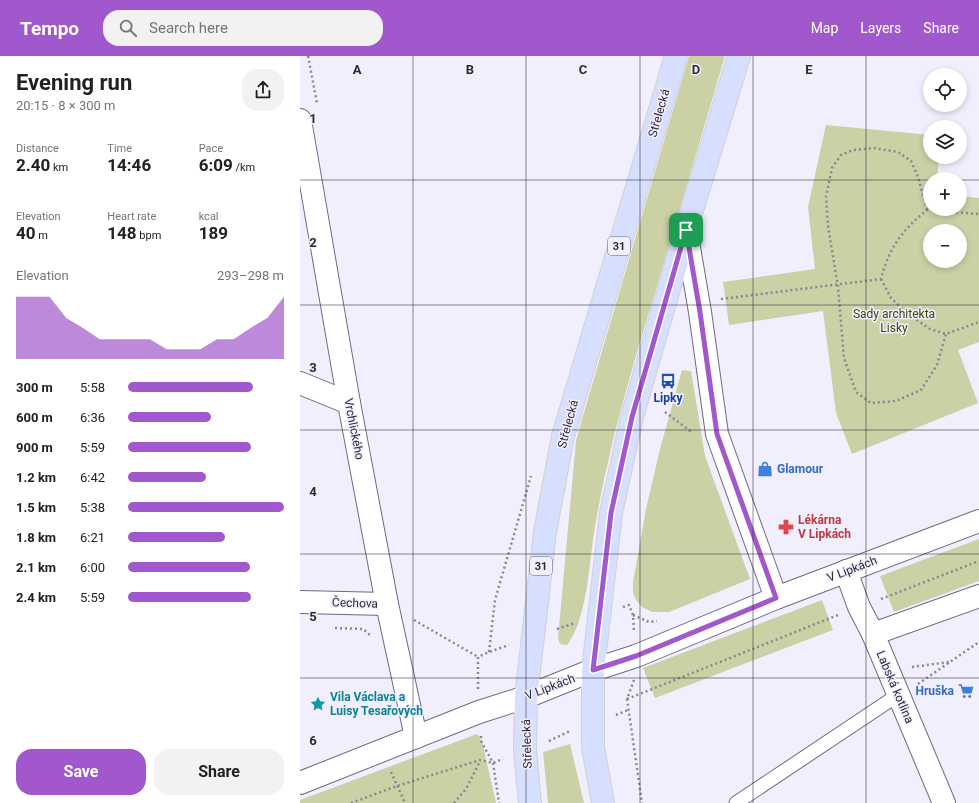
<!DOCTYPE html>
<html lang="en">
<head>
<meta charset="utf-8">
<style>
	body { margin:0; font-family:Roboto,sans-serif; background:#f2f2f2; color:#202124; height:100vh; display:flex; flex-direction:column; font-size:15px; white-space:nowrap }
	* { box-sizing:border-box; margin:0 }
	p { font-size:13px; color:#757577 }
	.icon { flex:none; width:22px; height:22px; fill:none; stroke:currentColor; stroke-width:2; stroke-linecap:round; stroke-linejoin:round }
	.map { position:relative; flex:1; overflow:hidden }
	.sheet { display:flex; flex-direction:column; background:#fff; width:300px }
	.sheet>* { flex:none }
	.fabs { position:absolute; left:623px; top:12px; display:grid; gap:8px }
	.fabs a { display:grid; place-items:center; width:44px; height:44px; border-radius:50%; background:#fff; box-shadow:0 2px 6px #0003; font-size:20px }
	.pin { position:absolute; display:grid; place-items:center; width:34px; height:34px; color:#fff; margin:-17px; border-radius:8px; box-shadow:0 2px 6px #0006 }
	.round { display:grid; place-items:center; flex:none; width:42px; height:42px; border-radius:16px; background:#f2f2f2 }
	.overview { display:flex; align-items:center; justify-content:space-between; height:68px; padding:0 16px }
	h1 { font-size:22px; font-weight:700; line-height:30px }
	.stats { display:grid; grid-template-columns:repeat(3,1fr); gap:6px; height:68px; padding:4px 16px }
	.stats div { display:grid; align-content:center }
	.stats b { font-size:17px; font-weight:700 }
	.stats small { font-size:11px; font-weight:400 }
	.stats p { font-size:11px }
	.chart { height:112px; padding:8px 16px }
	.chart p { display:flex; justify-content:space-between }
	.chart svg { width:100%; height:72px; margin-top:4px; fill:#a158cc; opacity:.7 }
	.button { display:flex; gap:8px; margin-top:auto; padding:8px 16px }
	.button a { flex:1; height:46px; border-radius:16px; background:#a158cc; color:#fff; font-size:16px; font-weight:700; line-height:46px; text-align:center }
	.button a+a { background:#f2f2f2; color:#202124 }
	ul { padding:0 16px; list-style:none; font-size:13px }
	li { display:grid; grid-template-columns:64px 48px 1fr; align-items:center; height:30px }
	li i { height:10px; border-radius:5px; background:#a158cc }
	header { display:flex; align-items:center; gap:24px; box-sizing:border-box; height:56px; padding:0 20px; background:#a158cc; color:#fff }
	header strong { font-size:19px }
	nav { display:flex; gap:22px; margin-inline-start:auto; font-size:14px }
	.search { width:280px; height:36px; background:#f2f2f2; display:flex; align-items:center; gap:10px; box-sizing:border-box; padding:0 14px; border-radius:16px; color:#757577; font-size:15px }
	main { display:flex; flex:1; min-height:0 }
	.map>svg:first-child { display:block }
</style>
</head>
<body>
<header>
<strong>Tempo</strong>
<div class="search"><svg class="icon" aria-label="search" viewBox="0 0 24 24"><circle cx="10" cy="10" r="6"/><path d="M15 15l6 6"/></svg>Search here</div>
<nav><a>Map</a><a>Layers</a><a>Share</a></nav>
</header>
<main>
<section class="sheet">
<div class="overview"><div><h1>Evening run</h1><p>20:15 · 8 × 300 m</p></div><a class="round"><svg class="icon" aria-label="share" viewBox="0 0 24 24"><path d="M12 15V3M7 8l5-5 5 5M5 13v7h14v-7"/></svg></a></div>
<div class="stats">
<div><p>Distance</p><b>2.40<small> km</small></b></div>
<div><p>Time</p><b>14:46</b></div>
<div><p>Pace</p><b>6:09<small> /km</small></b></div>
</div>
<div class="stats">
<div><p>Elevation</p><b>40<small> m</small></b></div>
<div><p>Heart rate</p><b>148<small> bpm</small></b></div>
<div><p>kcal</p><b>189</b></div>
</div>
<div class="chart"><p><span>Elevation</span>293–298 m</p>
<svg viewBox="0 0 160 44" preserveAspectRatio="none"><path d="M0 44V6L10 6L20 6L30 19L40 25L50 32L60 32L70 32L80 32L90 38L100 38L110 38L120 32L130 32L140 25L150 19L160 6V44z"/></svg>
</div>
<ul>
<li><b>300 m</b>5:58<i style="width:80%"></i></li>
<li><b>600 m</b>6:36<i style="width:53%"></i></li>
<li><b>900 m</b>5:59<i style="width:79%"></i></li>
<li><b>1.2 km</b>6:42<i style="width:50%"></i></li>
<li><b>1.5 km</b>5:38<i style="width:100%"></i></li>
<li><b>1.8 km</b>6:21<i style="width:62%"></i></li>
<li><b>2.1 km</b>6:00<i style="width:78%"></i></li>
<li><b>2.4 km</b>5:59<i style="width:79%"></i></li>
</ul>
<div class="button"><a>Save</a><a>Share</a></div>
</section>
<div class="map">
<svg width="679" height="747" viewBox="0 0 679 747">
	<rect width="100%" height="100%" fill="#f1effd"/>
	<g fill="#cbd1a5" fill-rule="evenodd">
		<path d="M389,0H425C403,75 381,149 359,224C343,276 327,328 314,380C307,410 300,440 295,471C289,504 288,562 267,589L260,588L258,582L276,385L282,363Z"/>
		<path d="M526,69L630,79V101H639L637,123H630V153H660V140L679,142V286L658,294L678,347L552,398L536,357L523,255L429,269L423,226L515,213L508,151ZM630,175H660V205H630Z"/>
		<polygon points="382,314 391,315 405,400 450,523 369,556 352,556 342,551 336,544 333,536 333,526 346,453 360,393"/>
		<polygon points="679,483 679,525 594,556 580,520"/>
		<polygon points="522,544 533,574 355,642 343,612"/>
		<polygon points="177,678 182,685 196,747 0,747 0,744"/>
		<polygon points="270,688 284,747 248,747 243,696"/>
	</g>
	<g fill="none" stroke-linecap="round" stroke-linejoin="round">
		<defs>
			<polyline id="service" points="436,747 598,639"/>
			<g id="minor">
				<polyline points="0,64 49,347 87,548 116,681"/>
				<polyline points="386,174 400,256 417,378 476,542"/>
				<polyline points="0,327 49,347"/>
				<polyline points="546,515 559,551 573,578 644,747"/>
				<polyline points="0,546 87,548"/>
				<polyline points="573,578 679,540"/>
				<polyline points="0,727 179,656 226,641 293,614 336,600 476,542 679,465"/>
			</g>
			<g id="primary">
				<polyline points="230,747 225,695 226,641 245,476 263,380 376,0"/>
				<polyline points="303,747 293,691 293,614 311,457 332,361 386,174 439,0"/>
			</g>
		</defs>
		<use href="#service" stroke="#6e6988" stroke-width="15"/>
		<use href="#minor" stroke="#6e6988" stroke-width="24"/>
		<use href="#primary" stroke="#d1d0d3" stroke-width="24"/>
		<g stroke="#898694" stroke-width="2.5" stroke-dasharray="2 3" stroke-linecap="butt">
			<polyline points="8,0 17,47"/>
			<polyline points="627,154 618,121 611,105 598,96 574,92 553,94 541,99 532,112 526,141 528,170 538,231 544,302 556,336 571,347 596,345 621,334 637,309 646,278"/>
			<polyline points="581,223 591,242 608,258 630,273 646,278 679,266"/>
			<path d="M421,243L581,223C589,192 602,174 627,154L679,158"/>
			<polyline points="365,356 393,377"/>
			<polyline points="581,543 679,505"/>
			<polyline points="323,551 329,549 333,559 334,576"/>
			<polyline points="333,559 349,566 357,565"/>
			<polyline points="114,564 178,601"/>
			<polyline points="35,572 63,573 70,579"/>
			<polyline points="257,573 275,567"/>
			<polyline points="189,596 195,544 231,420"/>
			<polyline points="612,611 649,606"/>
			<polyline points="334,624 327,643 342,747"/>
			<polyline points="618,628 679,586"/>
			<polyline points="178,633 178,601 189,596 209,589"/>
			<polyline points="327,643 538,559"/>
			<polyline points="316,659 328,654"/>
			<polyline points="181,680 181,685 193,707 199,747"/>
			<polyline points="249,685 270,675"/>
			<polyline points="91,716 105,747"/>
			<polyline points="51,747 97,730 180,704 193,707 203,703"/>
			<polyline points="154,747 166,733 180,705"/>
		</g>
		<use href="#service" stroke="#fff" stroke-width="13"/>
		<use href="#minor" stroke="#fff" stroke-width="22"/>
		<use href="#primary" stroke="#d6dffd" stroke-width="22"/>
	</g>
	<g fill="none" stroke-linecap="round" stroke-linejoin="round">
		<defs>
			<polygon id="route" points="386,174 400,256 417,378 476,542 336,600 293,614 311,457 332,361"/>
		</defs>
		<use href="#route" stroke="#fff" stroke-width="8"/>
		<use href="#route" stroke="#a158cc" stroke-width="5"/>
	</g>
	<path fill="none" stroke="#2d2a38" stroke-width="1" stroke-opacity="0.55" d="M113,0V747M226,0V747M340,0V747M453,0V747M566,0V747M0,124H630M660,124H679M0,249H679M0,374H679M0,498H679M0,622H679"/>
	<defs>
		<symbol id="bus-bare" viewBox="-9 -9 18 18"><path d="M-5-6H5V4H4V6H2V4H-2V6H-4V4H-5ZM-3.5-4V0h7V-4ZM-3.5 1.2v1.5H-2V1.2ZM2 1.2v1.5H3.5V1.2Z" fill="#1a4fb4" stroke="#f1effd" stroke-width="2.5" paint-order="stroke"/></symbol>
		<symbol id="shop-bare" viewBox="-9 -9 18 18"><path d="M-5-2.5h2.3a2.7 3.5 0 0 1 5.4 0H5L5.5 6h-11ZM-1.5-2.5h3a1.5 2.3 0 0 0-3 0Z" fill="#3f7fe0" stroke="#f1effd" stroke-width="2.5" paint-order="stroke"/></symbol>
		<symbol id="pharmacy-bare" viewBox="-9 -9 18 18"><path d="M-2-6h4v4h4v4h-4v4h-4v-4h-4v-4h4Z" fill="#e0444e" stroke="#f1effd" stroke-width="2.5" paint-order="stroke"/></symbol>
		<symbol id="supermarket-bare" viewBox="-9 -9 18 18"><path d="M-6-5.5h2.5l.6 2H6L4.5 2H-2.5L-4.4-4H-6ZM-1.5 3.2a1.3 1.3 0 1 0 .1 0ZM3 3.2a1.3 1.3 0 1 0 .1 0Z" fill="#3f7fe0" stroke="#f1effd" stroke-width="2.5" paint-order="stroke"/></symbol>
		<symbol id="sight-bare" viewBox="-9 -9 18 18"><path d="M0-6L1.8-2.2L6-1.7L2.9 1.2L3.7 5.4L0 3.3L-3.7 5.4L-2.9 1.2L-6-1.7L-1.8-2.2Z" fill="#0f9aa8" stroke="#f1effd" stroke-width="2.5" paint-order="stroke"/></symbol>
	</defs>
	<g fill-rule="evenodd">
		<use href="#bus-bare" x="357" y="314" width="22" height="22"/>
		<use href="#shop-bare" x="454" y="402" width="22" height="22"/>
		<use href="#pharmacy-bare" x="475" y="460" width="22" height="22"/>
		<use href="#supermarket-bare" x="655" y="624" width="22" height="22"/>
		<use href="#sight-bare" x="7" y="637" width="22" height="22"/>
	</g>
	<g text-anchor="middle" stroke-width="3" stroke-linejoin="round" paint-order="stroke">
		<g fill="#f1effd" stroke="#686573" stroke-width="1">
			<rect x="308" y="181" width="22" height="18" rx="3"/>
			<rect x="230" y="501" width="22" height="18" rx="3"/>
		</g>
		<g font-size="11" font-weight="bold" fill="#2d2a38">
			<text x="319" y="194">31</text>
			<text x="241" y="514">31</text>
		</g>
		<g font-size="12" fill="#2d2a38" stroke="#f1effd">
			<text transform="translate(359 57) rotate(-74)" y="4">Střelecká</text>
			<text transform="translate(268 368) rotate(-75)" y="4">Střelecká</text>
			<text transform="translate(54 373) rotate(79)" y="4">Vrchlického</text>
			<text transform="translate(552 513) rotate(-21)" y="4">V Lipkách</text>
			<text transform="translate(55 547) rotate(2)" y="4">Čechova</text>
			<text transform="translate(250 631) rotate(-21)" y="4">V Lipkách</text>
			<text transform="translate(595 631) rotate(67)" y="4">Labská kotlina</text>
			<text transform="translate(227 688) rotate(-92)" y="4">Střelecká</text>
		</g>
		<g font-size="12" fill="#40450c" stroke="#f1effd">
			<text x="594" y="262">Sady architekta<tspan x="594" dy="14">Lisky</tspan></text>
		</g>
		<g font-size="12" font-weight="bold" fill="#164399" stroke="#f1effd">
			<text x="368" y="346">Lipky</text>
		</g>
		<g font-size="12" font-weight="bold" fill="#366cbe" stroke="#f1effd" text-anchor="start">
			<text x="477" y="417">Glamour</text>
			<text x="654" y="639" text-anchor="end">Hruška</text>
		</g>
		<g font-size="12" font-weight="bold" fill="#be3a42" stroke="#f1effd" text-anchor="start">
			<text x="498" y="468">Lékárna<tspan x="498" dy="14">V Lipkách</tspan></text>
		</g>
		<g font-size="12" font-weight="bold" fill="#0d838f" stroke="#f1effd" text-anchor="start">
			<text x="30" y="645">Vila Václava a<tspan x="30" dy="14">Luisy Tesařových</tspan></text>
		</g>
	</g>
	<g font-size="13" text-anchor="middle" font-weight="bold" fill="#2d2a38" stroke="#f1effd" stroke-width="3" stroke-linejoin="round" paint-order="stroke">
		<text x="57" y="18">A</text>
		<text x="170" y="18">B</text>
		<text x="283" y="18">C</text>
		<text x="396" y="18">D</text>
		<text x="509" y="18">E</text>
		<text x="13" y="67">1</text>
		<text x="13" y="191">2</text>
		<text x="13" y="316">3</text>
		<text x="13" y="440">4</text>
		<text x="13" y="565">5</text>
		<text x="13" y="689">6</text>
	</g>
</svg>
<div class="fabs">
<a><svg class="icon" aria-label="locate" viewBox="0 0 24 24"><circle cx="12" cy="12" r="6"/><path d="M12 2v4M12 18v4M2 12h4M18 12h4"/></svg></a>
<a><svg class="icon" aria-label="layers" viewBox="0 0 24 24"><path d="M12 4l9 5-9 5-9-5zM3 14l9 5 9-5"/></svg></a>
<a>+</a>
<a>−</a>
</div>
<div class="pin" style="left:386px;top:174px;background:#1e9e55"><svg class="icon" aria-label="arrive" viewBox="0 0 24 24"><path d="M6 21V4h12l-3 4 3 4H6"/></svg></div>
</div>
</main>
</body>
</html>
